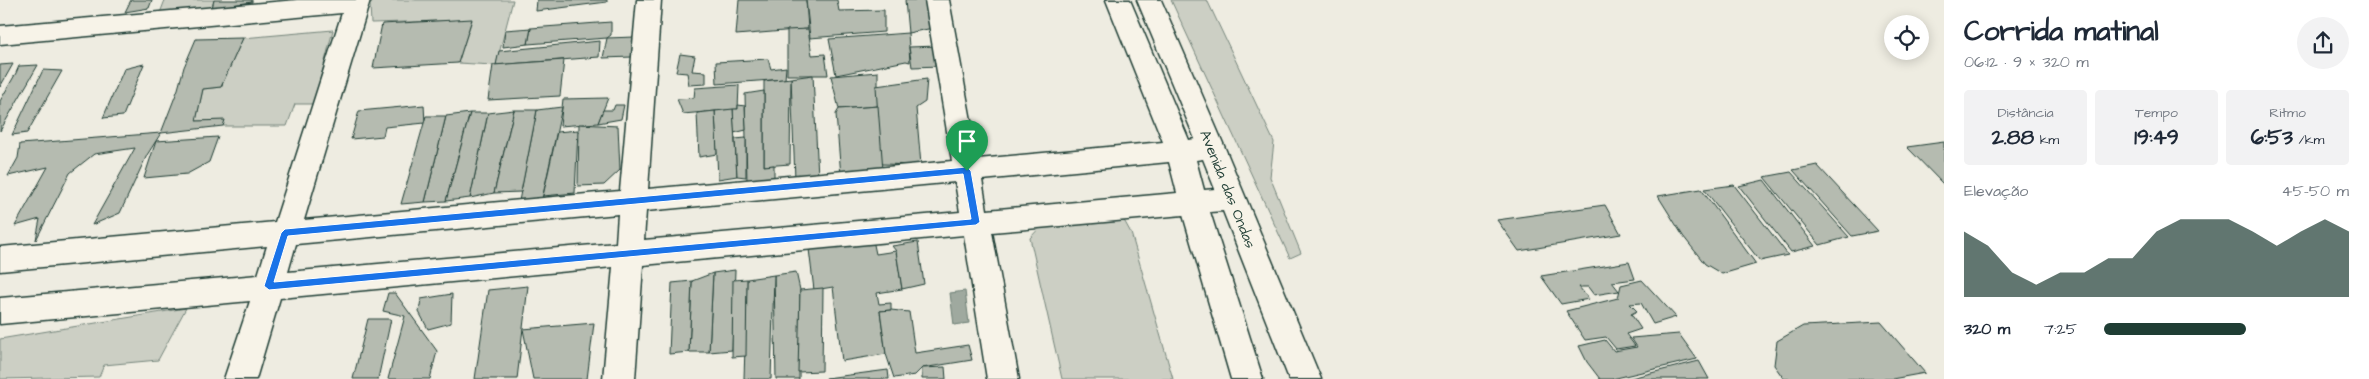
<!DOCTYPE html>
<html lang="pt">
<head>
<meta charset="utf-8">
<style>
	body { margin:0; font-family:"Architects Daughter",sans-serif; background:#f2f2f3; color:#1f2937; height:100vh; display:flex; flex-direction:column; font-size:19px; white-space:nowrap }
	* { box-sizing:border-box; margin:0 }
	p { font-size:16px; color:#747a83 }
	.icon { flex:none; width:28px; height:28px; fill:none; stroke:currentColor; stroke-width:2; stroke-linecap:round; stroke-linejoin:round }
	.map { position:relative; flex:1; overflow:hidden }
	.side { display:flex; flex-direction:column; background:#fff; width:425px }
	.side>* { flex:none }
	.fabs { position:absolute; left:1884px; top:15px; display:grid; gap:10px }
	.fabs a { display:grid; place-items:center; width:45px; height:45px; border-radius:50%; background:#fff; box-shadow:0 2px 12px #0003; font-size:25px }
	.pin { position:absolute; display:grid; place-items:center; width:42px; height:42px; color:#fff; margin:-51px -21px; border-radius:50% 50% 50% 0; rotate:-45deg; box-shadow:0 0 5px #0007 }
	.pin .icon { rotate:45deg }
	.round { display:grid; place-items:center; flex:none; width:52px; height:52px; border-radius:26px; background:#f2f2f3 }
	.summary { display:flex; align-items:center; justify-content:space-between; height:85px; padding:0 20px }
	h1 { font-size:28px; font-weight:700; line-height:38px }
	.figures { display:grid; grid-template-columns:repeat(3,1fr); gap:8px; height:85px; padding:5px 20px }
	.figures div { display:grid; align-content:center; border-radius:5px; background:#f2f2f3; text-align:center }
	.figures b { font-size:21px; font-weight:700 }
	.figures small { font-size:14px; font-weight:400 }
	.figures p { font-size:14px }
	.chart { height:140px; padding:10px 20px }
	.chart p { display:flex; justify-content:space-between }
	.chart svg { width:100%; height:90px; margin-top:5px; fill:#1f3d34; opacity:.7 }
	ul { padding:0 20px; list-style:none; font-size:16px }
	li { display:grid; grid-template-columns:80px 60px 1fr; align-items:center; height:38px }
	li i { height:12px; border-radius:6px; background:#1f3d34 }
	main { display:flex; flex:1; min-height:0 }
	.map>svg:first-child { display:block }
</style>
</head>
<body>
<main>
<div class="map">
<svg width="1944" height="379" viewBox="0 0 1944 379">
	<rect width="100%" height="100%" fill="#eeece1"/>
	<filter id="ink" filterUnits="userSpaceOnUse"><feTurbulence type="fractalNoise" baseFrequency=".02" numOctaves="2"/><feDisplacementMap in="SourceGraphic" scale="10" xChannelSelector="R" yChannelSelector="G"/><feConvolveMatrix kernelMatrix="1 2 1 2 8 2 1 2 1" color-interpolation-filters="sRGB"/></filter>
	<g filter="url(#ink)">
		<g fill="#cccfc4" stroke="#76867c">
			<polygon points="165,0 214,0 212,8 160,13"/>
			<polygon points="373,0 513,0 496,65 493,65 458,63 472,20 371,23 370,5"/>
			<polygon points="1171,0 1207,0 1274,142 1270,177 1301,253 1290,258"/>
			<polygon points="333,30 314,104 295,104 287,126 223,126 224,121 196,121 203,89 221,87 243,38"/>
			<polygon points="1111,211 1125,222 1131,233 1173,379 1062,379 1030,238 1054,212"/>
			<polygon points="186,308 158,360 104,365 99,377 0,379 0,339"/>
		</g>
		<polygon fill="#9fa99f" stroke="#6c7e74" points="965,291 969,323 954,325 950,293"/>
		<g fill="#b5bbb0" stroke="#1f3d34">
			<polygon points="131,0 152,0 149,8 125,12"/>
			<polygon points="214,0 252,0 252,2 212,8"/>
			<polygon points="537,0 607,0 607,2 536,11"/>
			<polygon points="739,0 806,0 808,29 736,35"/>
			<polygon points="806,0 837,0 839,11 884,10 884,32 810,38"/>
			<polygon points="905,0 929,0 933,28 908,33"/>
			<polygon points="472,19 458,63 373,68 382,24"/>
			<polygon points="611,22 611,35 607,38 528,44 531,28"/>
			<polygon points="531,28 528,44 503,47 505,30"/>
			<polygon points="808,29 812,55 825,54 828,75 787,75 787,30"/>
			<polygon points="908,33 910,62 906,61 836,75 829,39"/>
			<polygon points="635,37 632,57 603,58 607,38"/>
			<polygon points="243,38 221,87 203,89 196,121 225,120 223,126 161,133 178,89 184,67 196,39"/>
			<polygon points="600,41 599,57 496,65 499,51"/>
			<polygon points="938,46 941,66 912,67 909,47"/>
			<polygon points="680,54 695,56 692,71 706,72 706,84 689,85 687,73 676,72"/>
			<polygon points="768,59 771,69 786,67 785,79 717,84 716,62"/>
			<polygon points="564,60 560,96 488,100 493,65"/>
			<polygon points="13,64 0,87 0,65"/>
			<polygon points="144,64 123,116 103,118 124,69"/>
			<polygon points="38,65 0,131 0,101 16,73 19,66"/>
			<polygon points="43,70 62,71 27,133 12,135"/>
			<polygon points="878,72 878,106 839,109 831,76"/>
			<polygon points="813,75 818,177 795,179 791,78"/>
			<polygon points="791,78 790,164 764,166 764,81"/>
			<polygon points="927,79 925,102 916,108 921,165 881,164 876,86"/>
			<polygon points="739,85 738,109 683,114 677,99 694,98 695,88"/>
			<polygon points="764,91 764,166 774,165 774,179 747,183 745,94"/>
			<polygon points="608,98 598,123 560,126 563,99"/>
			<polygon points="424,105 425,123 385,127 383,136 351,139 359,111"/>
			<polygon points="615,105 624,105 621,119 598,123 603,110 613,110"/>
			<polygon points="738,105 745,106 746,130 734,133 733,109 738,109"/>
			<polygon points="878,106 883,170 841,176 836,114 839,109"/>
			<polygon points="562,107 541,204 518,206 537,110"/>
			<polygon points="733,109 737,176 718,179 715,111"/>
			<polygon points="514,110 494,193 470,198 488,113"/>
			<polygon points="514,110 537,110 521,192 494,193"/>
			<polygon points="715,111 717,154 699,157 697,113"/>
			<polygon points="470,113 446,201 425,202 446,116"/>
			<polygon points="470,113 488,113 470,198 446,201"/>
			<polygon points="426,116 446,116 425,202 401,204"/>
			<polygon points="579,124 618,126 620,170 604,185 578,186"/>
			<polygon points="578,130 575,193 543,196 557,132"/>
			<polygon points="161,133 147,155 120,213 92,225 135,148 94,154 70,173 36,240 40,219 15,226 48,167 8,176 18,158 20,144"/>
			<polygon points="218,137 209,162 187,174 144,178 156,141"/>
			<polygon points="746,138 746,177 737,176 735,139"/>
			<polygon points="1944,142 1944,185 1907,147"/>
			<polygon points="1817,165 1878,231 1852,236 1793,170"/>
			<polygon points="1791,172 1849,237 1820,245 1764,177"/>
			<polygon points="1764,180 1815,246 1791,252 1739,186"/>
			<polygon points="1734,185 1788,255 1760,261 1704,189"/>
			<polygon points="1701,189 1756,264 1722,274 1705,264 1683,236 1658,196"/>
			<polygon points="1605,205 1621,234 1519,251 1497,220"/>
			<polygon points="873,240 876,254 896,251 902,289 877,293 879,304 891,303 891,310 880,311 886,354 842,361 833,287 814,290 809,249"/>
			<polygon points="918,242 924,284 902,289 896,251 892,246"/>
			<polygon points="1629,262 1635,279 1612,282 1619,291 1594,295 1588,287 1579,287 1589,299 1561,304 1541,276"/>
			<polygon points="735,270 732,350 709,352 713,273"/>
			<polygon points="796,272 800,290 799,379 776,379 774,275"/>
			<polygon points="713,273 709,352 689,352 692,281"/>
			<polygon points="774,275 771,379 744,379 747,279"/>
			<polygon points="747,279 746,356 732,357 733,280"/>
			<polygon points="1642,280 1676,317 1653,324 1641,303 1630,304 1637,311 1631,314 1641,329 1626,334 1635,346 1616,349 1606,337 1585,340 1566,311 1618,298 1621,285"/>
			<polygon points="692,281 689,352 669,354 672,283"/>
			<polygon points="528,286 517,379 475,379 488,290"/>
			<polygon points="823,288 822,371 798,372 800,290"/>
			<polygon points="388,293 395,293 437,351 430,379 388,379 405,316 383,311"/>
			<polygon points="452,294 451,323 428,329 419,312 421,299"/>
			<polygon points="891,310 909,312 915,353 968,345 972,360 922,368 915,375 894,378 886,354 880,311"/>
			<polygon points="368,319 391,319 378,379 353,379"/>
			<polygon points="1881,322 1925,373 1892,379 1784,379 1774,365 1777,341 1803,326"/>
			<polygon points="594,323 587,379 533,379 523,329"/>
			<polygon points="1679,334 1697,359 1612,379 1600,379 1587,362 1579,346 1605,340 1614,351 1637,347 1631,338"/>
			<polygon points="1699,361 1709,379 1627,379"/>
			<polygon points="945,367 946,379 922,379 922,368"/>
			<polygon points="888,370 889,379 826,379 826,378"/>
		</g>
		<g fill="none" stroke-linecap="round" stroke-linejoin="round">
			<defs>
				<path id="minor" d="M297,0H370L304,220L620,191L637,0H661L648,189L952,161L925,0H949L978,159L1163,142L1106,0H1130L1189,140L1195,139L1137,0H1161L1225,148L1321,379H1289L1223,211L1210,212L1263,379H1231L1183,215L992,232L1019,379H987L964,235L643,265L635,379H603L613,267L280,298L256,379H224L250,301L0,324V298L258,275L267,246L0,271V247L275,222L342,13L0,44V26ZM1203,159L1215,189L1204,190L1196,160ZM1169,162L1177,193L987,210L982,180ZM955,182L960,212L644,240L646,211ZM618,214L616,243L288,272L296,244Z"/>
			</defs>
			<use href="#minor" stroke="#1f3d34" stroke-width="3"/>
			<use href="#minor" fill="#f7f3e8" fill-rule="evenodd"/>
		</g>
	</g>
	<path fill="#1a73e8" stroke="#fff" fill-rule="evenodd" d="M967,167L971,171L980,222L976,225L269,290L264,286L281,233L285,229ZM963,174L971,219L274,282L288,236Z"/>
	<g text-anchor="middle" stroke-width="5" stroke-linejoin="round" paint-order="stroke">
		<g font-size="15" fill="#1f3d34" stroke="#f7f3e8">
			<text transform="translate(1228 189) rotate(68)" y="5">Avenida das Ondas</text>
		</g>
	</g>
</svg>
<div class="fabs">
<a><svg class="icon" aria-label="locate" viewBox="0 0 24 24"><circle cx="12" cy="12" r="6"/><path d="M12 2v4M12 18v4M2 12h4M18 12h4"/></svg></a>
</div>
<div class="pin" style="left:967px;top:171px;background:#1e9e55"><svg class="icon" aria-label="arrive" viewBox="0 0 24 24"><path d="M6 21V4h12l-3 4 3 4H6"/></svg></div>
</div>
<section class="side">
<div class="summary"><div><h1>Corrida matinal</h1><p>06:12 · 9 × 320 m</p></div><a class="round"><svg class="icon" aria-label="share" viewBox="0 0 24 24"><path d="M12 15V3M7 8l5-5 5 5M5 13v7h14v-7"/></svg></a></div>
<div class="figures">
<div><p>Distância</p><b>2.88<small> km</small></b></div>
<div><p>Tempo</p><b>19:49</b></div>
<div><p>Ritmo</p><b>6:53<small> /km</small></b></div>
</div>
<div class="chart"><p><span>Elevação</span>45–50 m</p>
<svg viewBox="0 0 160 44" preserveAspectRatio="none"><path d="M0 44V12L10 19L20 32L30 38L40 32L50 32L60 25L70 25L80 12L90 6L100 6L110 6L120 12L130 19L140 12L150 6L160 12V44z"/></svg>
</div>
<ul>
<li><b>320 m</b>7:25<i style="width:58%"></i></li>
</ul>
</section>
</main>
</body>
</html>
